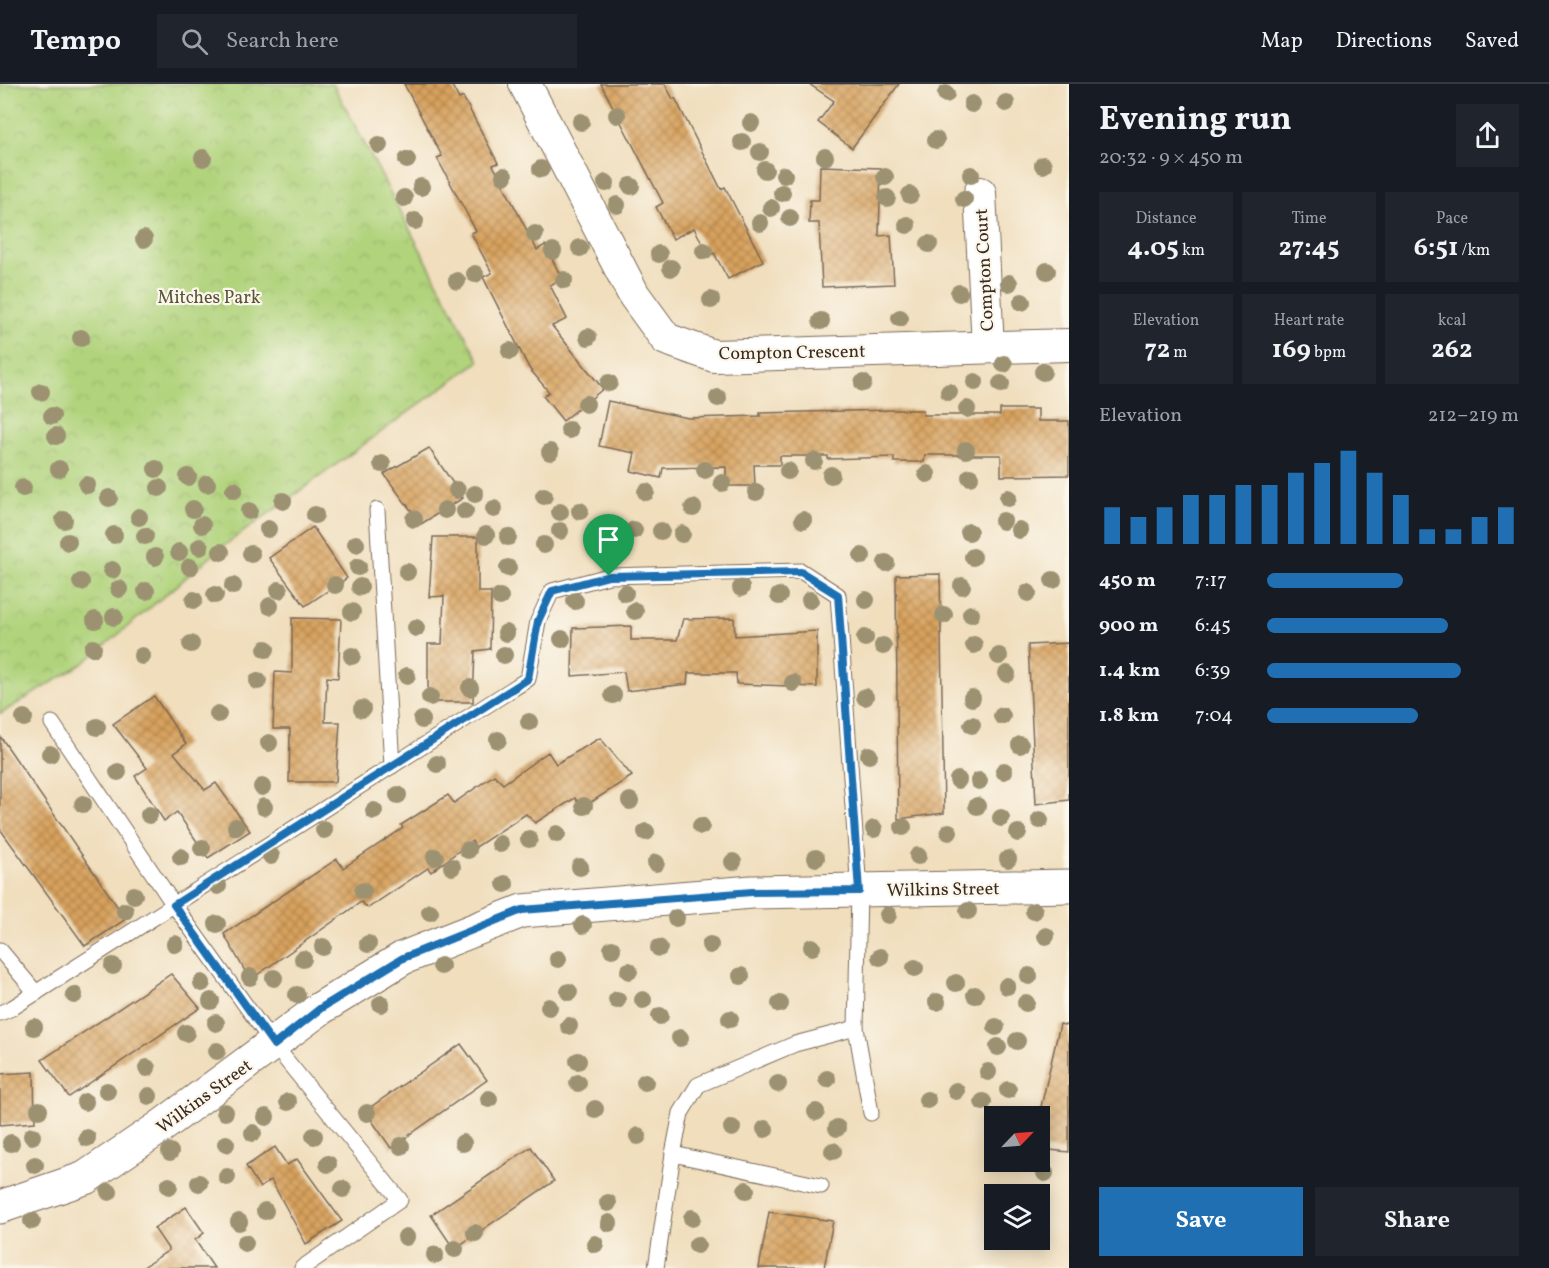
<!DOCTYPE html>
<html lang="en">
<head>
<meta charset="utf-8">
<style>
	body { margin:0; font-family:Vollkorn,serif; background:#20242c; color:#f1f3f6; height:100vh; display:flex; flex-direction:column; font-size:22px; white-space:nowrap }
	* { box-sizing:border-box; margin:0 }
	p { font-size:20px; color:#9ea1a6 }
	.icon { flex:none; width:33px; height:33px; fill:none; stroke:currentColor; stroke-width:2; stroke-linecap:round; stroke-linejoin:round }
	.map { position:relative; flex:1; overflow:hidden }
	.sheet { display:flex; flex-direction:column; background:#171b24; width:480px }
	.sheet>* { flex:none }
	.needle { width:39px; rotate:65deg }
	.controls { position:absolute; left:984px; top:1022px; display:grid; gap:12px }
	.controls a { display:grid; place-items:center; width:66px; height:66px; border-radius:0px; background:#171b24; box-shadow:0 3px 15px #0003; font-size:30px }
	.pin { position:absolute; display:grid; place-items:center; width:51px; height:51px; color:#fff; margin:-62px -26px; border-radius:50% 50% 50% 0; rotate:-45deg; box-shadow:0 0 6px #0007 }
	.pin .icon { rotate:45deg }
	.round { display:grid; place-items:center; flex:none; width:63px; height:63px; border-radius:0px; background:#20242c }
	.overview { display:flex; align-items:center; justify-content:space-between; height:102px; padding:0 30px }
	h1 { font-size:33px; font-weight:700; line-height:45px }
	.figures { display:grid; grid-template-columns:repeat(3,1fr); gap:9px; height:102px; padding:6px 30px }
	.figures div { display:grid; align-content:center; border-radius:0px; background:#20242c; text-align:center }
	.figures b { font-size:26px; font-weight:700 }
	.figures small { font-size:16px; font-weight:400 }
	.figures p { font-size:16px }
	.chart { height:168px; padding:12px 30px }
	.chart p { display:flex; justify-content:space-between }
	.chart svg { width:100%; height:108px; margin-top:6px; stroke:#1f6fb2; stroke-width:6 }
	.action { display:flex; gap:12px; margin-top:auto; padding:12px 30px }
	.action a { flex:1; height:69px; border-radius:0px; background:#1f6fb2; color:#fff; font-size:24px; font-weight:700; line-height:69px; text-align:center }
	.action a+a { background:#20242c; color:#f1f3f6 }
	ul { padding:0 30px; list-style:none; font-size:20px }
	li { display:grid; grid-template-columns:96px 72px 1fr; align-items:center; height:45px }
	li i { height:15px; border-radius:8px; background:#1f6fb2 }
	header { display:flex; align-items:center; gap:36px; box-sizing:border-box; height:84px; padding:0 30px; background:#171b24; border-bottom:2px solid #363941 }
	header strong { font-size:28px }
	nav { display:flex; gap:33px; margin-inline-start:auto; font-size:21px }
	.search { width:420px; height:54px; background:#20242c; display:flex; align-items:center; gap:15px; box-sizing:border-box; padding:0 21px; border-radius:0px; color:#9ea1a6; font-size:22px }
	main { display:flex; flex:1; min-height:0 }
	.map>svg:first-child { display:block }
</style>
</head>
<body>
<header>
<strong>Tempo</strong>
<div class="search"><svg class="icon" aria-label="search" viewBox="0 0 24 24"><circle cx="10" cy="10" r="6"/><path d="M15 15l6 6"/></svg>Search here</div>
<nav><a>Map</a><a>Directions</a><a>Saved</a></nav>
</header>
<main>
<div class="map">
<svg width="1069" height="1184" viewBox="0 0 1069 1184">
	<defs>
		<pattern id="park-crowns" width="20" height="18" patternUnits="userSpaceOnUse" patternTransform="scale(1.5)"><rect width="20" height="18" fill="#b0d37b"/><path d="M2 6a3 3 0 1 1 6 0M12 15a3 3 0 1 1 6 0" fill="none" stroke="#98b56a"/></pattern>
		<pattern id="building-cross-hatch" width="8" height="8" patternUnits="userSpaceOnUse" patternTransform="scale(1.5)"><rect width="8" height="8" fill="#d8a25d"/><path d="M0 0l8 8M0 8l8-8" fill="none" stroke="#b0844c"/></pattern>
	</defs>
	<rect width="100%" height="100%" fill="#fbf7ec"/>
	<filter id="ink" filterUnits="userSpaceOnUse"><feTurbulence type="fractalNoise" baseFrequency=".0167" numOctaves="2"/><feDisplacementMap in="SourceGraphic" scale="12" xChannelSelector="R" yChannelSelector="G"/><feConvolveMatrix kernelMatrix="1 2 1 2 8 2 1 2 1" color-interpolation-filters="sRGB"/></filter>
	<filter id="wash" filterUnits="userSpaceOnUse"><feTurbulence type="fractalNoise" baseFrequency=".008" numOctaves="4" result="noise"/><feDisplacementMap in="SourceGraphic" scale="24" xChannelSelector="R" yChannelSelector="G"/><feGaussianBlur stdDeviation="1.35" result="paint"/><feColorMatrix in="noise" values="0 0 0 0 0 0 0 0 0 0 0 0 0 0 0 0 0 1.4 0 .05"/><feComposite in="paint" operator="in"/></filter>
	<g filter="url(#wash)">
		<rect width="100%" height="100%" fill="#f0debd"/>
		<polygon fill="url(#park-crowns)" stroke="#767e4c" stroke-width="1.5" points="0,0 333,0 479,277 225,461 84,579 0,630"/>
		<g id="blocks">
			<g fill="url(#building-cross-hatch)">
				<polygon points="404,0 451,0 459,15 463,13 498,79 493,81 537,166 545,161 562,195 550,201 567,235 552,242 603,305 563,337 543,312 549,308 529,284 483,193 492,189 471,149 476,147 437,74 442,72"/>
				<polygon points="601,0 665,0 673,15 675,14 721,105 725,103 763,177 728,195 714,169 709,172 694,144 673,155 656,123 663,119"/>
				<polygon points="809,0 899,0 852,64 818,38 834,17"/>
				<polygon points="820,82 881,84 879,152 891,151 894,200 822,203 819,139 809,139 810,116 819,116"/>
				<polygon points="608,317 688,334 760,332 760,329 894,326 923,326 923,331 1000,331 1000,325 1038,325 1038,337 1069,337 1069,391 1001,392 1001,371 925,371 924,378 894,378 894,373 828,375 828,372 780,372 780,381 754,381 755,402 726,402 726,383 663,384 661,394 631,387 635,369 599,362"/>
				<polygon points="429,364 463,414 421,440 384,390"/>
				<polygon points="313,443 347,494 305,522 269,474"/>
				<polygon points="433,453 478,453 478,508 491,508 490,565 475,567 473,618 428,618 428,560 442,560 444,512 429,513"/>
				<polygon points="940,490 944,729 898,735 896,491"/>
				<polygon points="292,534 341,535 338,594 327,593 325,638 340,638 336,698 289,698 290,645 273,645 275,588 292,589"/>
				<polygon points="734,534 735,552 817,547 817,603 737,600 736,589 688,589 687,600 627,607 624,588 572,592 573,544 631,542 631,556 677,556 683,535"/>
				<polygon points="1069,559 1069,716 1036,720 1028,561"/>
				<polygon points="154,612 186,660 174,669 205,706 216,699 250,747 208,774 177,728 164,737 135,692 147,684 113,640"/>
				<polygon points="0,652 126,835 85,862 0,745"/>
				<polygon points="600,654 632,692 582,724 575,714 535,739 526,730 476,763 472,757 431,788 428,784 368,824 361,818 250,896 224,850 337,775 343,784 403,744 401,741 448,711 454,719 494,691 503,700 548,668 556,680"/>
				<polygon points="171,890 200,924 69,1013 42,976"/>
				<polygon points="1060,940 1069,942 1069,1068 1040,1065 1040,1027"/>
				<polygon points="461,960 487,996 391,1064 365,1027"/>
				<polygon points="34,988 35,1038 0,1041 0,990"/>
				<polygon points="275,1063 287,1081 297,1075 342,1137 306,1160 271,1096 260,1104 246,1082"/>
				<polygon points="531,1063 554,1097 454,1165 431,1131"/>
				<polygon points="186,1123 204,1149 195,1156 214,1184 142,1184 169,1166 154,1144"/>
				<polygon points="769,1128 833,1137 824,1184 759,1184"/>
			</g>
		</g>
	</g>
	<g filter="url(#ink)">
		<use href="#blocks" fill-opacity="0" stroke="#7a6956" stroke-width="1.5"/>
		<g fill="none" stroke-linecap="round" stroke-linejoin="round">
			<defs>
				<g id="lane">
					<polyline points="377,426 392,682"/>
					<polyline points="52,639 174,821 274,961 400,1116 302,1184"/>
					<polyline points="0,866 36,909"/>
					<polyline points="0,929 12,924 528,595 538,537 552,507 609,492 801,487 838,511 859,807 856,944 871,1029"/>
					<polyline points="821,1102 673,1070 681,1029 698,1001 795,960 856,944"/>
					<polyline points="656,1184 673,1070"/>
				</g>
				<g id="street">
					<polyline points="525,0 634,211 666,255 714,272 1069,261"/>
					<polyline points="980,109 988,263"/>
				</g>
				<polyline id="secondary" points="0,1123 85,1094 159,1044 321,924 403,874 522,827 752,808 1069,802"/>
			</defs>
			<use href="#lane" stroke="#7a6956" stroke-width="17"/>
			<use href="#street" stroke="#7a6956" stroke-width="34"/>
			<use href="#secondary" stroke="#7a6956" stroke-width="35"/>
			<use href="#lane" stroke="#fff" stroke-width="15"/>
			<use href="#street" stroke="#fff" stroke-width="32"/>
			<use href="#secondary" stroke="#fff" stroke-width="33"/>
		</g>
		<g fill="#9c9272">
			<circle cx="946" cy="10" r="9"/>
			<circle cx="1006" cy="19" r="9"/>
			<circle cx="972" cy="20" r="9"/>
			<circle cx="617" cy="31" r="9"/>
			<circle cx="581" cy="38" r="9"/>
			<circle cx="751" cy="39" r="9"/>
			<circle cx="936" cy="56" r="9"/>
			<circle cx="742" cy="58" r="9"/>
			<circle cx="379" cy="61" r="9"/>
			<circle cx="760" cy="68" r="9"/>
			<circle cx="825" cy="73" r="9"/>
			<circle cx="203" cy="74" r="9"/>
			<circle cx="407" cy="76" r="9"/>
			<circle cx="1043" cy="81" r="9"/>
			<circle cx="541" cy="85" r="9"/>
			<circle cx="765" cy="86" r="9"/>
			<circle cx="784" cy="91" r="9"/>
			<circle cx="971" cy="91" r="9"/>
			<circle cx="504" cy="92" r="9"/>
			<circle cx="885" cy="93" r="9"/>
			<circle cx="606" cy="99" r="9"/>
			<circle cx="631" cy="102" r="9"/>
			<circle cx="421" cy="103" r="9"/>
			<circle cx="782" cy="109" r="9"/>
			<circle cx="910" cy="111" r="9"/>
			<circle cx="404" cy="114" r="9"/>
			<circle cx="887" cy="114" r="9"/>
			<circle cx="964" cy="115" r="9"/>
			<circle cx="617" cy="121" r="9"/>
			<circle cx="771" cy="124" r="9"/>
			<circle cx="790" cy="134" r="9"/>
			<circle cx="415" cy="137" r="9"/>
			<circle cx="760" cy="139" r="9"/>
			<circle cx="907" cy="141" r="9"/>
			<circle cx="535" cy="150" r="9"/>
			<circle cx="144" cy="155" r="9"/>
			<circle cx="929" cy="160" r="9"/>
			<circle cx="580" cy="164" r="9"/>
			<circle cx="553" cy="167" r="9"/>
			<circle cx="704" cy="167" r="9"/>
			<circle cx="659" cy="170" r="9"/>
			<circle cx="671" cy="184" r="9"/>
			<circle cx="1047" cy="187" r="9"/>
			<circle cx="475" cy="190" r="9"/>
			<circle cx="564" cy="196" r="9"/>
			<circle cx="457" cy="197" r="9"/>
			<circle cx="1009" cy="199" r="9"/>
			<circle cx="959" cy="209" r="9"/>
			<circle cx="711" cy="216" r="9"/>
			<circle cx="1022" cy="218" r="9"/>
			<circle cx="900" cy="234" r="9"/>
			<circle cx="821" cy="237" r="9"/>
			<circle cx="588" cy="253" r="9"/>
			<circle cx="81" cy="254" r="9"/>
			<circle cx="510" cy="267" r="9"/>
			<circle cx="1004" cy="280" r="9"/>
			<circle cx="1043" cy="288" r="9"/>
			<circle cx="975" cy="298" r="9"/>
			<circle cx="609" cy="299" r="9"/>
			<circle cx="863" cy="299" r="9"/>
			<circle cx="1001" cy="300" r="9"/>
			<circle cx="41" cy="308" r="9"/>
			<circle cx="949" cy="308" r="9"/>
			<circle cx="718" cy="314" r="9"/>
			<circle cx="586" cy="320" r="9"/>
			<circle cx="967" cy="325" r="9"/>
			<circle cx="52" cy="332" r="9"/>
			<circle cx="569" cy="346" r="9"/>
			<circle cx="56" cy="352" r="9"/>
			<circle cx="966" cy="366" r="9"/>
			<circle cx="550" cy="368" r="9"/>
			<circle cx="814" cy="377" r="9"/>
			<circle cx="382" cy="380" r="9"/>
			<circle cx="59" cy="385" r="9"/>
			<circle cx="156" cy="385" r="9"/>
			<circle cx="705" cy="386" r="9"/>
			<circle cx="788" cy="387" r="9"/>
			<circle cx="927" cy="390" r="9"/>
			<circle cx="831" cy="391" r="9"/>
			<circle cx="188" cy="393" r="9"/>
			<circle cx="970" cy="393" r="9"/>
			<circle cx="722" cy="399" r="9"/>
			<circle cx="207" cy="400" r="9"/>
			<circle cx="87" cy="401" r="9"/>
			<circle cx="23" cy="404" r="9"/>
			<circle cx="159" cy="404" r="9"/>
			<circle cx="234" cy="406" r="9"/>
			<circle cx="457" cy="406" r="9"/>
			<circle cx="646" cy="408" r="9"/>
			<circle cx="756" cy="408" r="9"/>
			<circle cx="475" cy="410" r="9"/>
			<circle cx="544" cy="412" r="9"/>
			<circle cx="109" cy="414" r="9"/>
			<circle cx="1008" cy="414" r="9"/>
			<circle cx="283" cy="417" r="9"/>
			<circle cx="693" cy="424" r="9"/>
			<circle cx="193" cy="425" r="9"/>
			<circle cx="494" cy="425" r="9"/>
			<circle cx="445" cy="426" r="9"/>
			<circle cx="249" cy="427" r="9"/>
			<circle cx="465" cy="427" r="9"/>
			<circle cx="580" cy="427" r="9"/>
			<circle cx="560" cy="428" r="9"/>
			<circle cx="315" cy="431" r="9"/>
			<circle cx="139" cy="433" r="9"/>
			<circle cx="414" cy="435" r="9"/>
			<circle cx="64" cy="436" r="9"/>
			<circle cx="803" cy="436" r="9"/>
			<circle cx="1003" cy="437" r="9"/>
			<circle cx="202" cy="441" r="9"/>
			<circle cx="268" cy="445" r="9"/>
			<circle cx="614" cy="445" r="9"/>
			<circle cx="634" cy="446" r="9"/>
			<circle cx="1019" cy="446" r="9"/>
			<circle cx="560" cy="447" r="9"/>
			<circle cx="661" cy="447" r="9"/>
			<circle cx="969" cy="448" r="9"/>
			<circle cx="682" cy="450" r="9"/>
			<circle cx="114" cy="451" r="9"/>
			<circle cx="486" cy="451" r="9"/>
			<circle cx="145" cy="452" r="9"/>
			<circle cx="508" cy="453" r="9"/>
			<circle cx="68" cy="458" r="9"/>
			<circle cx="356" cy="460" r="9"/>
			<circle cx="544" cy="461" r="9"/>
			<circle cx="200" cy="463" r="9"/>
			<circle cx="179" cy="468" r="9"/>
			<circle cx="221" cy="468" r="9"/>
			<circle cx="251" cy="470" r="9"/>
			<circle cx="862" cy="472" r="9"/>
			<circle cx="155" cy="473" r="9"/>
			<circle cx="973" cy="473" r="9"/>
			<circle cx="886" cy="479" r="9"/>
			<circle cx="190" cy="483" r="9"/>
			<circle cx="358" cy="483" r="9"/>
			<circle cx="508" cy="484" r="9"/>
			<circle cx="112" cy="486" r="9"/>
			<circle cx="407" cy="488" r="9"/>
			<circle cx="1053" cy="496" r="9"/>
			<circle cx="81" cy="498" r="9"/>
			<circle cx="335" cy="501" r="9"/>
			<circle cx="233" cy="502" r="9"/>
			<circle cx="962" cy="502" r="9"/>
			<circle cx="360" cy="503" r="9"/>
			<circle cx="741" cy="504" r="9"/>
			<circle cx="119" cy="505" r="9"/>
			<circle cx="279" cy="506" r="9"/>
			<circle cx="146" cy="507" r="9"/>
			<circle cx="625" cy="509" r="9"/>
			<circle cx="1028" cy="509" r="9"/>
			<circle cx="215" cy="511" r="9"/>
			<circle cx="779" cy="512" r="9"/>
			<circle cx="500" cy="513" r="9"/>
			<circle cx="194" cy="516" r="9"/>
			<circle cx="810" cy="516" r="9"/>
			<circle cx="866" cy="516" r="9"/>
			<circle cx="575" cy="517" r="9"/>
			<circle cx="270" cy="522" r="9"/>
			<circle cx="635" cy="527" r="9"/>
			<circle cx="352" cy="528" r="9"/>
			<circle cx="971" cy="530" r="9"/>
			<circle cx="944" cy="531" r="9"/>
			<circle cx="114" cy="533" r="9"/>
			<circle cx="95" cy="536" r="9"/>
			<circle cx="416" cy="544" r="9"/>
			<circle cx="506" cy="549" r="9"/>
			<circle cx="865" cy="554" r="9"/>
			<circle cx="562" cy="555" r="9"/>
			<circle cx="191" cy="560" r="9"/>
			<circle cx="974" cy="561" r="9"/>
			<circle cx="883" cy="562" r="9"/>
			<circle cx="93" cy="564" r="9"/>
			<circle cx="266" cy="565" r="9"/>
			<circle cx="504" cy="571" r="9"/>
			<circle cx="142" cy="572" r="9"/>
			<circle cx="352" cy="572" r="9"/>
			<circle cx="999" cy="572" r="9"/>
			<circle cx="1007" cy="590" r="9"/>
			<circle cx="407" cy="592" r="9"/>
			<circle cx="258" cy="597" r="9"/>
			<circle cx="793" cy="599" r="9"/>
			<circle cx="470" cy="604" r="9"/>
			<circle cx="613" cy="611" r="9"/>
			<circle cx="430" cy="613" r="9"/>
			<circle cx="865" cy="613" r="9"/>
			<circle cx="972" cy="614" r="9"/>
			<circle cx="362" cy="625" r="9"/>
			<circle cx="218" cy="630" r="9"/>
			<circle cx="1002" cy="632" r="9"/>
			<circle cx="24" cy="634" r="9"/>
			<circle cx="422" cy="636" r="9"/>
			<circle cx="529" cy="638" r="9"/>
			<circle cx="972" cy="641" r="9"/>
			<circle cx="97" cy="643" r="9"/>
			<circle cx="498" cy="656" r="9"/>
			<circle cx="269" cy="659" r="9"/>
			<circle cx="1020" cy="661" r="9"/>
			<circle cx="50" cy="670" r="9"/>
			<circle cx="869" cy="671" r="9"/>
			<circle cx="437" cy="680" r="9"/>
			<circle cx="1004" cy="687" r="9"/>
			<circle cx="118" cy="688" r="9"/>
			<circle cx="958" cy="696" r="9"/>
			<circle cx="979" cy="697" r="9"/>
			<circle cx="262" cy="703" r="9"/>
			<circle cx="398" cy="711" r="9"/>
			<circle cx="630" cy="717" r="9"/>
			<circle cx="83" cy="720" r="9"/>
			<circle cx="584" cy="722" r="9"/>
			<circle cx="977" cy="722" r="9"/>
			<circle cx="264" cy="723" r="9"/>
			<circle cx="374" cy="727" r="9"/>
			<circle cx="149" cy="731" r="9"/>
			<circle cx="1001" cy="734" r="9"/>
			<circle cx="1040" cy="736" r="9"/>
			<circle cx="701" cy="742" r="9"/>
			<circle cx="236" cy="743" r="9"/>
			<circle cx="903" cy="743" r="9"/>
			<circle cx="874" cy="745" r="9"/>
			<circle cx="324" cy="746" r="9"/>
			<circle cx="646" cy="748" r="9"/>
			<circle cx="949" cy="748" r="9"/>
			<circle cx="1018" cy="749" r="9"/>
			<circle cx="557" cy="750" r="9"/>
			<circle cx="529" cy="755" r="9"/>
			<circle cx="500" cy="760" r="9"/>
			<circle cx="202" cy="764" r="9"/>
			<circle cx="468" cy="766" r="9"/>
			<circle cx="271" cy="772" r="9"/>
			<circle cx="918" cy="772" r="9"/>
			<circle cx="181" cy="773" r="9"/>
			<circle cx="435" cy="773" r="9"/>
			<circle cx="816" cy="774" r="9"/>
			<circle cx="1008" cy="775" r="9"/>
			<circle cx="733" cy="778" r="9"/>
			<circle cx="656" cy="779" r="9"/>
			<circle cx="452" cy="783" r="9"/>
			<circle cx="580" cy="783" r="9"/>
			<circle cx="505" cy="800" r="9"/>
			<circle cx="218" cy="802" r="9"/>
			<circle cx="363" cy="807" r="9"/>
			<circle cx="134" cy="811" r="9"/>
			<circle cx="125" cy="827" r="9"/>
			<circle cx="968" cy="827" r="9"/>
			<circle cx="1034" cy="827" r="9"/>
			<circle cx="430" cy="828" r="9"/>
			<circle cx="888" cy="831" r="9"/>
			<circle cx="676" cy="834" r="9"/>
			<circle cx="217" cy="840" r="9"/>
			<circle cx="583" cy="841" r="9"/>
			<circle cx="1046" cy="852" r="9"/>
			<circle cx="175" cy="860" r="9"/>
			<circle cx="368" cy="860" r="9"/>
			<circle cx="710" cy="861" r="9"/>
			<circle cx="323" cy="863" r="9"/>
			<circle cx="812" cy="863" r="9"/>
			<circle cx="659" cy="864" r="9"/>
			<circle cx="612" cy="865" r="9"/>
			<circle cx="880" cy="873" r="9"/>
			<circle cx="303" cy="875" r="9"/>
			<circle cx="558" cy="875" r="9"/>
			<circle cx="113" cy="882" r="9"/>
			<circle cx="441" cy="882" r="9"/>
			<circle cx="915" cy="884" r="9"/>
			<circle cx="629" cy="887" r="9"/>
			<circle cx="741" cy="892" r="9"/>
			<circle cx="1029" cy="892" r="9"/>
			<circle cx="250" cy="893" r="9"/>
			<circle cx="274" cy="894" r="9"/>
			<circle cx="202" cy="899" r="9"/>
			<circle cx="956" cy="899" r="9"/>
			<circle cx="1007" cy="902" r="9"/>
			<circle cx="569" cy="908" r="9"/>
			<circle cx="74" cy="911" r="9"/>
			<circle cx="297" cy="911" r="9"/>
			<circle cx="975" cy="911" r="9"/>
			<circle cx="617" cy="916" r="9"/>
			<circle cx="643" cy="916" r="9"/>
			<circle cx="211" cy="917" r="9"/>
			<circle cx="937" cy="918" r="9"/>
			<circle cx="1026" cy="919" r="9"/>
			<circle cx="381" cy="920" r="9"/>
			<circle cx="780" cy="920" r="9"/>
			<circle cx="549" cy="923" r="9"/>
			<circle cx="660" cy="932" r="9"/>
			<circle cx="730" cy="935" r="9"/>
			<circle cx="216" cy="939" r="9"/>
			<circle cx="569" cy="942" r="9"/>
			<circle cx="34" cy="943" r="9"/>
			<circle cx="996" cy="943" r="9"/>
			<circle cx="186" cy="949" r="9"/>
			<circle cx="680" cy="954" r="9"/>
			<circle cx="1017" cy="957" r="9"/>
			<circle cx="998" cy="963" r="9"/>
			<circle cx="217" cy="967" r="9"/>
			<circle cx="578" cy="977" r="9"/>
			<circle cx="147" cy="984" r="9"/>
			<circle cx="988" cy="988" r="9"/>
			<circle cx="827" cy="995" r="9"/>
			<circle cx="645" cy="998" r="9"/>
			<circle cx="578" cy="999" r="9"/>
			<circle cx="778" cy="1000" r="9"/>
			<circle cx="1008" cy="1006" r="9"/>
			<circle cx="107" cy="1007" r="9"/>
			<circle cx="956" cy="1007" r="9"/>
			<circle cx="149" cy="1012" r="9"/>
			<circle cx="489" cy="1015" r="9"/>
			<circle cx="927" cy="1016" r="9"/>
			<circle cx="85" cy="1018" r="9"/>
			<circle cx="288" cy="1018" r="9"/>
			<circle cx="983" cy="1018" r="9"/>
			<circle cx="595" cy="1025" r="9"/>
			<circle cx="39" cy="1026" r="9"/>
			<circle cx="225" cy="1028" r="9"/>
			<circle cx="816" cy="1028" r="9"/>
			<circle cx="367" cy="1029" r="9"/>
			<circle cx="266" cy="1033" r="9"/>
			<circle cx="732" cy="1044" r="9"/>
			<circle cx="837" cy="1044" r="9"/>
			<circle cx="765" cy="1045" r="9"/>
			<circle cx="253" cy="1049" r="9"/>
			<circle cx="32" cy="1052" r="9"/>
			<circle cx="314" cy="1052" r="9"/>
			<circle cx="638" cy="1052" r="9"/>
			<circle cx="87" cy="1054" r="9"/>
			<circle cx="11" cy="1059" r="9"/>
			<circle cx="463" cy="1059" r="9"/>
			<circle cx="226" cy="1060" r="9"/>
			<circle cx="401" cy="1062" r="9"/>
			<circle cx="833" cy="1067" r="9"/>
			<circle cx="170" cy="1068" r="9"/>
			<circle cx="328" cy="1080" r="9"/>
			<circle cx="35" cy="1081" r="9"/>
			<circle cx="1045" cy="1089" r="9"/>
			<circle cx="227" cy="1093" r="9"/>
			<circle cx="199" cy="1099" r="9"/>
			<circle cx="169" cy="1102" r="9"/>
			<circle cx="343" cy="1105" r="9"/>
			<circle cx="746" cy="1106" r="9"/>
			<circle cx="109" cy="1108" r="9"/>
			<circle cx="608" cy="1119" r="9"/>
			<circle cx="265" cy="1127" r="9"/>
			<circle cx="692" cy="1134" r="9"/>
			<circle cx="32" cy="1137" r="9"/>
			<circle cx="239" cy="1138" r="9"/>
			<circle cx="609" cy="1139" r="9"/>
			<circle cx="475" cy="1149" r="9"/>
			<circle cx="406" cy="1153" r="9"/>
			<circle cx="245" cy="1159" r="9"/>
			<circle cx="595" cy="1160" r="9"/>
			<circle cx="697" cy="1161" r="9"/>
			<circle cx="455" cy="1165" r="9"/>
			<circle cx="435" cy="1171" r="9"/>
		</g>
	</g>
	<g fill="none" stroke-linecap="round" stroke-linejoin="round" filter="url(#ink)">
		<defs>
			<polygon id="route" points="801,488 838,511 859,807 752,808 522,826 403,874 321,924 274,961 174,821 528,595 538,537 552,507 609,492"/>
		</defs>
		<use href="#route" stroke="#fff" stroke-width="12"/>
		<use href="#route" stroke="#1f6fb2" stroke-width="8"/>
	</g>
	<g text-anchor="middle" stroke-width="4.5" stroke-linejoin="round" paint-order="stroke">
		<g font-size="18" fill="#3b2a1e" stroke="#fbf7ec">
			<text transform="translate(984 186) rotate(-93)" y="6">Compton Court</text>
			<text transform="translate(792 268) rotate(-1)" y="6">Compton Crescent</text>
			<text transform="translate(943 805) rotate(-1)" y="6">Wilkins Street</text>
			<text transform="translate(204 1012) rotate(-36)" y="6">Wilkins Street</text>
		</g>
		<g font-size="18" fill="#585435" stroke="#fbf7ec">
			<text x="209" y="219">Mitches Park</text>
		</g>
	</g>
</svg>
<div class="controls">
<a><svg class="needle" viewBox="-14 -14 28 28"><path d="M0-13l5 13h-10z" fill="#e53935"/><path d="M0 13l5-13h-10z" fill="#9ea1a6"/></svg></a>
<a><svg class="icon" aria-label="layers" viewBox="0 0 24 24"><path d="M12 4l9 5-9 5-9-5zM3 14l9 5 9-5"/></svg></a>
</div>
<div class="pin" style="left:609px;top:492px;background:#1e9e55"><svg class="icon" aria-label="arrive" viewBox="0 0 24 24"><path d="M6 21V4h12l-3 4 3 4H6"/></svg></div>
</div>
<section class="sheet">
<div class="overview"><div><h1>Evening run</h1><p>20:32 · 9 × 450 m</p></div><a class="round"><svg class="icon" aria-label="share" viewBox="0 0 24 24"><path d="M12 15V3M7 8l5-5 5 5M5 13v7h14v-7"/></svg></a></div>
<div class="figures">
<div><p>Distance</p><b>4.05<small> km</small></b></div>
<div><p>Time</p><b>27:45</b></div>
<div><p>Pace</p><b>6:51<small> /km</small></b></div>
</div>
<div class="figures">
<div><p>Elevation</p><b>72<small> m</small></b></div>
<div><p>Heart rate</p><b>169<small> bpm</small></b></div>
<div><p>kcal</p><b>262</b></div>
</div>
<div class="chart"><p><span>Elevation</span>212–219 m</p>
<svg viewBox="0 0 160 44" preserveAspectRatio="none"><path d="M5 44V29M15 44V33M25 44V29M35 44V24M45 44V24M55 44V20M65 44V20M75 44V15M85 44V11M95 44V6M105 44V15M115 44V24M125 44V38M135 44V38M145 44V33M155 44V29"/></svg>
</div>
<ul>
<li><b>450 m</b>7:17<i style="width:54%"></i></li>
<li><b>900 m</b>6:45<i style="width:72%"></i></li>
<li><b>1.4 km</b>6:39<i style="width:77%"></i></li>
<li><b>1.8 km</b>7:04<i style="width:60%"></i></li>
</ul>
<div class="action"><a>Save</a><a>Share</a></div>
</section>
</main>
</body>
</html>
